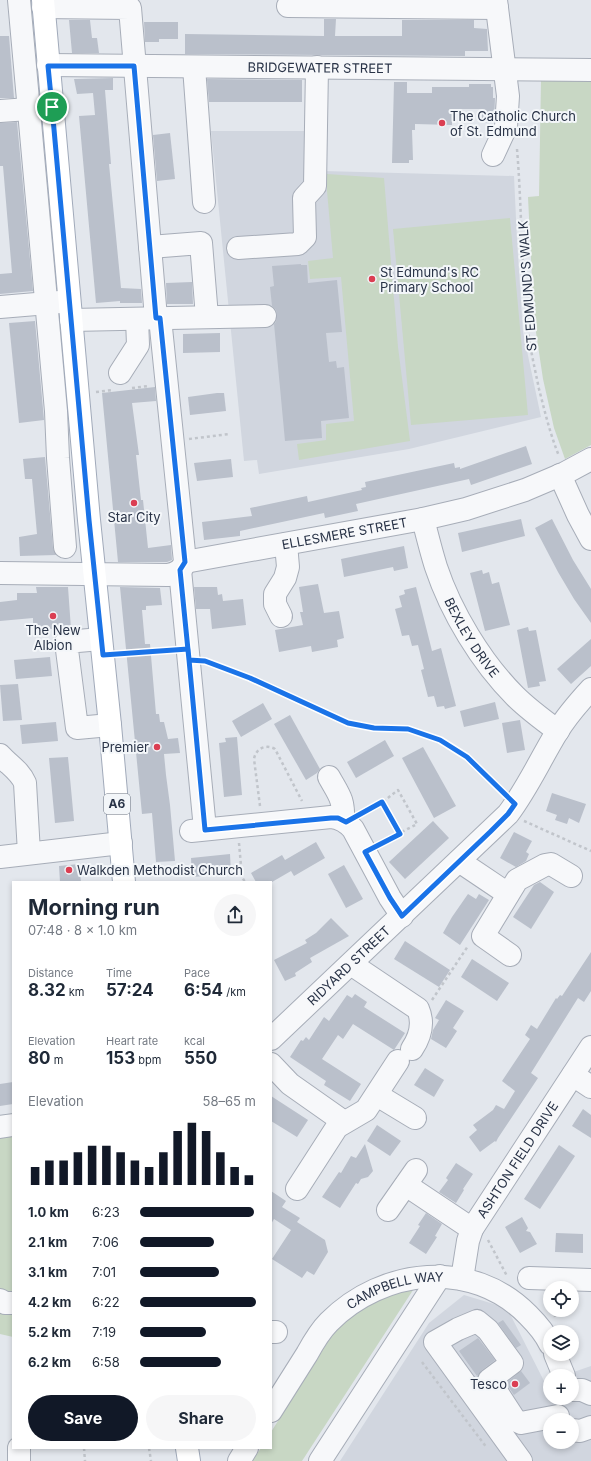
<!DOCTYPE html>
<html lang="en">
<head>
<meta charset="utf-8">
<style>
	body { margin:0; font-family:Inter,sans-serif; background:#f6f6f7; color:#1f2937; height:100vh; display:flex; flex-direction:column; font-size:15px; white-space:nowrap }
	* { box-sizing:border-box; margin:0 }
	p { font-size:13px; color:#747a83 }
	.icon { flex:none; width:22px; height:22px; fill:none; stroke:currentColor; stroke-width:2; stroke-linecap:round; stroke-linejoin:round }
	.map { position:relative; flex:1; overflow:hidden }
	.panel { position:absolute; left:12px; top:881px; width:260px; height:568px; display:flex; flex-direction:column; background:#fff; border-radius:0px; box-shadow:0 2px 6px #0003 }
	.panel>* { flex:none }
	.tools { position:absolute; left:543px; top:1281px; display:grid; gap:8px }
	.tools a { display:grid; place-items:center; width:36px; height:36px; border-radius:50%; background:#fff; box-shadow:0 2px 6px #0003; font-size:20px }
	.pin { position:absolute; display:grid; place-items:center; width:34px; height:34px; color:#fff; margin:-17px; border:2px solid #fff; border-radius:50%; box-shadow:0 1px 4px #0007 }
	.round { display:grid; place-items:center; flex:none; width:42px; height:42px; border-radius:21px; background:#f6f6f7 }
	.headline { display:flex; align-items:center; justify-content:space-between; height:68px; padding:0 16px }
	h1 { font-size:22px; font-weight:700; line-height:30px }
	.figures { display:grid; grid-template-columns:repeat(3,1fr); gap:6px; height:68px; padding:4px 16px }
	.figures div { display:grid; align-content:center }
	.figures b { font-size:17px; font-weight:700 }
	.figures small { font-size:11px; font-weight:400 }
	.figures p { font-size:11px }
	.chart { height:112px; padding:8px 16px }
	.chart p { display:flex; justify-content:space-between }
	.chart svg { width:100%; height:72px; margin-top:4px; stroke:#111827; stroke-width:6 }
	.primary-button { display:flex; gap:8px; margin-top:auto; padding:8px 16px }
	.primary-button a { flex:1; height:46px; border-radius:24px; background:#111827; color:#fff; font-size:16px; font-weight:700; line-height:46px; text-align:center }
	.primary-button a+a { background:#f6f6f7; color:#1f2937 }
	ul { padding:0 16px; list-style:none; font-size:13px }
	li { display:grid; grid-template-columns:64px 48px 1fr; align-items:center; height:30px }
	li i { height:10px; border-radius:5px; background:#111827 }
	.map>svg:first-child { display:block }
</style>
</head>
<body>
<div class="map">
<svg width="591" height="1461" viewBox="0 0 591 1461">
	<rect width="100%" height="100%" fill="#e3e7ed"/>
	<g fill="#d1d6df" fill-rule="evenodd">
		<polygon points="211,131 310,131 323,171 514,176 517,240 523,332 541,417 409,449 259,474 257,460 244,461"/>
		<path d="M464,1295L507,1308L544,1381L550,1380V1398H572L562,1376L591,1366V1461H340L429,1323ZM550,1420H572V1442H550Z"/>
	</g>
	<g fill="#c8d7c4">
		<polygon points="591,79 591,445 565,459 554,428 543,379 534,319 528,197 539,196 541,80"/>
		<polygon points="327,174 384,178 398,347 410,441 299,460 297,444 326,440 326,424 354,421 341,277 310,279 308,261 333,258 327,191"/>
		<polygon points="510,218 528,415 411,425 393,229"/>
		<polygon points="13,1131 13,1337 0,1334 0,1134"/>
		<polygon points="415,1287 302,1461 252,1461 261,1448 271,1448 271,1432 334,1332 344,1320 374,1300"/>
	</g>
	<g fill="#bac0cb">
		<polygon points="324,19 336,19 335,36 402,36 402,20 474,20 474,28 487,29 488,51 465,51 465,56 185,54 185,34 324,36"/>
		<polygon points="69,20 90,20 92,38 97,38 99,53 72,53"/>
		<polygon points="144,22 178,22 178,39 159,39 159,42 145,42"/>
		<polygon points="0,36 9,36 14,98 0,98"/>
		<polygon points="113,78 113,90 105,90 111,164 109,164 121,288 141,289 142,303 120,303 120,301 96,303 79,116 95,115 93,93 77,94 74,79"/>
		<polygon points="207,79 302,80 302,102 209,102"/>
		<polygon points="394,82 407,82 407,93 432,93 432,87 469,87 469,84 491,84 491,87 493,87 493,98 495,98 494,123 482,122 482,109 456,109 456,116 452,116 452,125 415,124 415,130 412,130 413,160 409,160 409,163 392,163"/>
		<polygon points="17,122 33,291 0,294 0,274 12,273 3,166 0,166 0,123"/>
		<polygon points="170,133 175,179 157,181 153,135"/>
		<polygon points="301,264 301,265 307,265 308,283 337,280 342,332 326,333 329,362 336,361 337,368 344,367 349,418 321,421 322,438 285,441 274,324 276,322 277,315 276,310 272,306 270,287 274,286 272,266"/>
		<polygon points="192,282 193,304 167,304 166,283"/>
		<polygon points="35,321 44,420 19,423 9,323"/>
		<polygon points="220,333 220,352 183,353 183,334"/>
		<polygon points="155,387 156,401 132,403 139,455 136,455 141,500 143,500 148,548 171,545 172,560 167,562 118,562 102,393"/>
		<polygon points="217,393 224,393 226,411 190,415 188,397"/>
		<polygon points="526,446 532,464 471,485 469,479 356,504 358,511 325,518 324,513 240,531 240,536 204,540 202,522 252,516 250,508 307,496 308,502 362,490 361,488 366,487 365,482 454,463 455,468 460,467 460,469"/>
		<polygon points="45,457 53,548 56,555 20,556 19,537 37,534 32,479 25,479 23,459"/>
		<polygon points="231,459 233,477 197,481 194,463"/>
		<polygon points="521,519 525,536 462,552 458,533"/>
		<polygon points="552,519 573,560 591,589 591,623 574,599 558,572 535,528"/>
		<polygon points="404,546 408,568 394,571 393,567 344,577 341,559"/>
		<polygon points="482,570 483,574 489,572 492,584 499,582 510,625 485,631 470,573"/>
		<polygon points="318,584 324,613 339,611 344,638 337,640 338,647 312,652 311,646 279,652 275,630 303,625 300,612 303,612 299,587"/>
		<polygon points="36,587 68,587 71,629 33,629 33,618 0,621 0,602 17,600 17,593 37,593"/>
		<polygon points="120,587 160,588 162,605 146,606 146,610 142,610 145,644 150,644 156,714 159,714 160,722 164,722 168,739 178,738 180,753 164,754 166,775 170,805 175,861 156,862 152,813 142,814"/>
		<polygon points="194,587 217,587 218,595 222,594 223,601 243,599 246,625 212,629 210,609 196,609"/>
		<polygon points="416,587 432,651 441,648 456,706 445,709 444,706 437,707 434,696 428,697 421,670 424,669 418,645 412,646 409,635 402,636 395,609 402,607 399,596 405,594 404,590"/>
		<polygon points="528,627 529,631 536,630 546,681 539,682 540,686 528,688 517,630"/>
		<polygon points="591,639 591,666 571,684 557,669"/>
		<polygon points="50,657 52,676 16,679 14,660"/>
		<polygon points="18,684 22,720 3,721 0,685"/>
		<polygon points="495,702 499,719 464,727 460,711"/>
		<polygon points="263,703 272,719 241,737 232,721"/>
		<polygon points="290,715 320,769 317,773 306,780 274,724"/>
		<polygon points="520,720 525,750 507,753 502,723"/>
		<polygon points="56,722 58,741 22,744 20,725"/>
		<polygon points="237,737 242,795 224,797 219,743 226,742 225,738"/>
		<polygon points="385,740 394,756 356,778 347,762"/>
		<polygon points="423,747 456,806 434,818 402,758"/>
		<polygon points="68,757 74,821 55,823 49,758"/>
		<polygon points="552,793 586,804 579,823 569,818 567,824 555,820 557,815 546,811"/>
		<polygon points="433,821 449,838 405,879 389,862"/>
		<polygon points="514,832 532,841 526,852 529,854 526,861 516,867 500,858"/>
		<polygon points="316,842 325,858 294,876 291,871 272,882 256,882 251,873 282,855 285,860"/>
		<polygon points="230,854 231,874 192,877 191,858"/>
		<polygon points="79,864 81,882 60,882 59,866"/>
		<polygon points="344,865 363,899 346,908 328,874"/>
		<polygon points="540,882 554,892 531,929 513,917 534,885"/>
		<polygon points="468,894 476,899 479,894 489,900 460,945 443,933 452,917"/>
		<polygon points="331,918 349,936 310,958 312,962 295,973 296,976 285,981 274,960 307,943 305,940 316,933"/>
		<polygon points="405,941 450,970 439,987 394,959"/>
		<polygon points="591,952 591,991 584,1002 578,998 531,1073 538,1078 498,1138 496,1142 495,1141 480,1152 469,1137 477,1130 473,1125 493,1110 496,1105 504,1109 515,1091 502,1081 530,1039 525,1035 531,1025 537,1029 556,998 557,999 560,995 562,996"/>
		<polygon points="472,959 509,983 497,1001 461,977"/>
		<polygon points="355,994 367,1002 364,1007 405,1033 394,1050 353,1024 343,1039 338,1035 322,1059 361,1084 350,1101 324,1085 326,1081 290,1057 301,1040 303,1041 306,1037 309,1040 324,1017 329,1021 347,995 352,998"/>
		<polygon points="446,1000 464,1011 453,1028 457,1031 446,1048 431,1039 433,1030 439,1020 435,1018"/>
		<polygon points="425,1068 444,1080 434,1097 414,1085"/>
		<polygon points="13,1082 13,1104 0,1106 0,1084"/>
		<polygon points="271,1096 308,1120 297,1137 271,1121"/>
		<polygon points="583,1109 591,1115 591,1138 572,1126"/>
		<polygon points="377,1125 401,1141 390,1156 367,1141"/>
		<polygon points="365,1144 373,1171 368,1177 361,1179 358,1184 356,1183 340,1208 322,1197 339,1172 341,1173 351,1156 356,1158"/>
		<polygon points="559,1145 575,1156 540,1209 524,1199"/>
		<polygon points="456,1163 473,1174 463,1189 464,1190 456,1203 439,1192 448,1180 446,1178"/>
		<polygon points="271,1191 286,1201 282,1207 300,1218 297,1222 325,1240 328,1252 314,1275 307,1271 302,1278 272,1259 291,1230 274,1219 271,1224"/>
		<polygon points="426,1213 442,1224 435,1236 437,1237 426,1254 409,1243 420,1226 418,1225"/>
		<polygon points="522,1217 528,1228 526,1231 530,1232 537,1244 520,1253 505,1227"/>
		<polygon points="556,1233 583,1234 583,1253 555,1252"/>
		<polygon points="503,1320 521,1345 516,1348 498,1323"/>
		<polygon points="478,1338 495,1360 482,1370 477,1376 459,1351"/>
		<polygon points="521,1371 530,1383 514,1395 506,1383"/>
	</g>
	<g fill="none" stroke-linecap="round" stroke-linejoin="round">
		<defs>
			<g id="minor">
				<polyline points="19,0 56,411 58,458 65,547"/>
				<polyline points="288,6 497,8"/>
				<polyline points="43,7 130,8 156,318"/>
				<path id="s1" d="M48,65L591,70"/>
				<polyline points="194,67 204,202"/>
				<polyline points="0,111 43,108"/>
				<polyline points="493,155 506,127 508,96 496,0"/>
				<polyline points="150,247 201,243 207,317"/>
				<polyline points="238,248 298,244 305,237 304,198 315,186 317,67"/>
				<polyline points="0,307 60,302"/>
				<polyline points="160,318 185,562"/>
				<polyline points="71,320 265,316"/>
				<polyline points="120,373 138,345 137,319"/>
				<polyline points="560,475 578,515 591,539"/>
				<path id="s2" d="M423,519C427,535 431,551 436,567C451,612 481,662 515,696C528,709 543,720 558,731"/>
				<path id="s3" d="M185,562L423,519L466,509L525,490L565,473L591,459"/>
				<polyline points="180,570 205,829"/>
				<path d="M0,573L168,575C176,573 182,571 185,562"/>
				<polyline points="281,616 275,604 275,594 285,578 288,567 286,544"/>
				<polyline points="101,639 66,642 77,728 110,725"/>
				<path d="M0,755C9,765 20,771 25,783L29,853"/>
				<path d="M329,777C339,795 344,799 343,820"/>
				<path d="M191,831L331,817C341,818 347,822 353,829L390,898L402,916"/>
				<polyline points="0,857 121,843"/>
				<polyline points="459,861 508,894"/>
				<polyline points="510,955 483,936 517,880 545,865 551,864 571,876"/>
				<path d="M351,964L418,1009C424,1023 420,1037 412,1049"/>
				<path id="s4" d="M271,1039L508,814C527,789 540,760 557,732C566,717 579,702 591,689"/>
				<polyline points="271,1064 290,1084 344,1122"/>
				<polyline points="573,1075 591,1087"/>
				<polyline points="377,1095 415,1118"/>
				<polyline points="0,1127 13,1125"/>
				<polyline points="406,1185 472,1229"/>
				<polyline points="297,1189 337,1127 366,1110 398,1061"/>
				<polyline points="388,1210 416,1170"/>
				<polyline points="529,1278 591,1280"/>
				<path id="s5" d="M462,1279L468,1241L472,1229L591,1047"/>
				<polyline points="0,1300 5,1303 13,1303"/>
				<polyline points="271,1332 276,1332"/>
				<polyline points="555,1354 564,1376"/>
				<polyline points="572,1390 582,1390 591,1394"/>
				<path id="s6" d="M271,1411C283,1392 295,1373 307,1354C313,1343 320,1331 329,1322C383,1268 472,1258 528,1315C536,1323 545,1333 550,1344"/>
				<polyline points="572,1430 580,1431 591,1427"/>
				<polyline points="19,1448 19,1461"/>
				<polyline points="239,1461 247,1448"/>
				<polyline points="320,1461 440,1276"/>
				<polyline points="521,1461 435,1342 458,1329 477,1321 488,1330 512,1363 489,1380 515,1420 521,1423 558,1416"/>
			</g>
			<g id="major">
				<polyline points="43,0 89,520 110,725 124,882"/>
				<polyline points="187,1448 189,1461"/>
			</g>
		</defs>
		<use href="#minor" stroke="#a7adb8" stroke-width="24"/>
		<use href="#major" stroke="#a1aaba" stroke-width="24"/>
		<g stroke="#c1c5cb" stroke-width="2.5" stroke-dasharray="3 3" stroke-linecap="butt">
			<path d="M517,149C522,209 521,269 528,329C530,349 535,369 539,389C545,412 550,434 559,456"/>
			<polyline points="132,388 149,386"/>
			<polyline points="96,392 113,390"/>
			<polyline points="189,439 229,434"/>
			<polyline points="121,654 170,650"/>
			<polyline points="207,662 250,678 348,723 374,728 408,729 440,740 467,757 502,791"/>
			<polyline points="382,802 400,833"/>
			<path d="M260,806L254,759C256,748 266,744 275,749L302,801"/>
			<polyline points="362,813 384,801 398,790 417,824 381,843"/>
			<polyline points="524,821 591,851"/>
			<polyline points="239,843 242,877 245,882"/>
			<polyline points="432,1000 468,946"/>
			<polyline points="488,1240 507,1276"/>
			<polyline points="554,1310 555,1317"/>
			<polyline points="422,1362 487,1448"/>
			<polyline points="84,1448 85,1461"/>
			<polyline points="149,1448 151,1461"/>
		</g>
		<use href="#minor" stroke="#f7f8fa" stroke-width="22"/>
		<use href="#major" stroke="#fff" stroke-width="22"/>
	</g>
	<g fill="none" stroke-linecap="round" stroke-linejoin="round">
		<defs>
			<polyline id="route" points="52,107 89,520 103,655 188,649 205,830 331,818 338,818 346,822 382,802 400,834 365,852 390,898 402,916 490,832 508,814 515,804 467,757 440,740 408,729 374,728 348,723 250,678 205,661 189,660 180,570 185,562 160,318 156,318 134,66 48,66 52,107"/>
		</defs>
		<use href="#route" stroke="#fff" stroke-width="8"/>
		<use href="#route" stroke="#1a73e8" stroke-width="5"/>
	</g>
	<g fill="#db3e52" stroke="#f3f6f9" stroke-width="1.5">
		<circle cx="442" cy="123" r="4"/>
		<circle cx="372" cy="279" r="4"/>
		<circle cx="134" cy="503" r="4"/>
		<circle cx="53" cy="616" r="4"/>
		<circle cx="157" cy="747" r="4"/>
		<circle cx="69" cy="870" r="4"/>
		<circle cx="515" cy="1384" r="4"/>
	</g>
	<g text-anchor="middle" stroke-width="4" stroke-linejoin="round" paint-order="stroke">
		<rect fill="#f3f6f9" stroke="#666e7c" stroke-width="1" x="104" y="794" width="26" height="20" rx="3"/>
		<g font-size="12" font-weight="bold" fill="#293347">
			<text x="117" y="808">A6</text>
		</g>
		<g font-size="13" fill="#293347" stroke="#f3f6f9">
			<text dy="5" stroke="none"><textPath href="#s1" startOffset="272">BRIDGEWATER STREET</textPath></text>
			<text transform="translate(527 286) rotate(-94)" y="5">ST EDMUND'S WALK</text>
			<text dy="5" stroke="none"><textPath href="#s3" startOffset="162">ELLESMERE STREET</textPath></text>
			<text dy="5" stroke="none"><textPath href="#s2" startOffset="129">BEXLEY DRIVE</textPath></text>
			<text dy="5" stroke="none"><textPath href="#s4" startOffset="107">RIDYARD STREET</textPath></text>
			<text dy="5" stroke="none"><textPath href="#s5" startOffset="134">ASHTON FIELD DRIVE</textPath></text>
			<text dy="5" stroke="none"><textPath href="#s6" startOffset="182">CAMPBELL WAY</textPath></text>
		</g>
		<g font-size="13" fill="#293347" stroke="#f3f6f9" text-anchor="start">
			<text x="450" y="121">The Catholic Church<tspan x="450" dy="15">of St. Edmund</tspan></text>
			<text x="380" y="277">St Edmund's RC<tspan x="380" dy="15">Primary School</tspan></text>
			<text x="134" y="522" text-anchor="middle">Star City</text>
			<text x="53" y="635" text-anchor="middle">The New<tspan x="53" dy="15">Albion</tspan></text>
			<text x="149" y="752" text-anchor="end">Premier</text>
			<text x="77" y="875">Walkden Methodist Church</text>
			<text x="507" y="1389" text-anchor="end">Tesco</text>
		</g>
	</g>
</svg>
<div class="tools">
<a><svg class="icon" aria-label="locate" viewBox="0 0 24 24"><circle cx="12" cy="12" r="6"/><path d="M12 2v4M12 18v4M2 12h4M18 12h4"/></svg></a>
<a><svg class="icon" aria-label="layers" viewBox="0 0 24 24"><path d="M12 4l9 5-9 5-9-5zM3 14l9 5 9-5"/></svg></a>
<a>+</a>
<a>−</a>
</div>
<div class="pin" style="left:52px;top:107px;background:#1e9e55"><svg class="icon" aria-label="arrive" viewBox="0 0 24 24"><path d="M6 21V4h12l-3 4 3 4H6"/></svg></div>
<section class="panel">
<div class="headline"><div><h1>Morning run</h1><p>07:48 · 8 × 1.0 km</p></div><a class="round"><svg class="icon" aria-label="share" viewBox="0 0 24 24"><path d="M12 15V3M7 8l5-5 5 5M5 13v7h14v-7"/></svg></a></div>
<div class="figures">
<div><p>Distance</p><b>8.32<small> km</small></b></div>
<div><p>Time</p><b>57:24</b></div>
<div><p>Pace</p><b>6:54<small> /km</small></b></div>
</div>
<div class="figures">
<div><p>Elevation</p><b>80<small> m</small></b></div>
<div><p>Heart rate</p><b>153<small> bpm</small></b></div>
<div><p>kcal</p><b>550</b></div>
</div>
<div class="chart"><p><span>Elevation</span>58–65 m</p>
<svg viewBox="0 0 160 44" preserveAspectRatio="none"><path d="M5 44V33M15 44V29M25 44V29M35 44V24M45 44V20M55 44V20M65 44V24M75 44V29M85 44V33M95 44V24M105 44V11M115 44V6M125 44V11M135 44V24M145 44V33M155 44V38"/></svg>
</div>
<ul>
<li><b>1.0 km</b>6:23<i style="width:98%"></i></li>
<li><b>2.1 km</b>7:06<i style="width:64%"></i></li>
<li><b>3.1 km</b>7:01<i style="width:68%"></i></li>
<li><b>4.2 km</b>6:22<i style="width:100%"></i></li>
<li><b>5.2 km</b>7:19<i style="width:57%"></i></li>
<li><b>6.2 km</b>6:58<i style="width:70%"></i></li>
</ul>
<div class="primary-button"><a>Save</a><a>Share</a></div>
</section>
</div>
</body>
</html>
